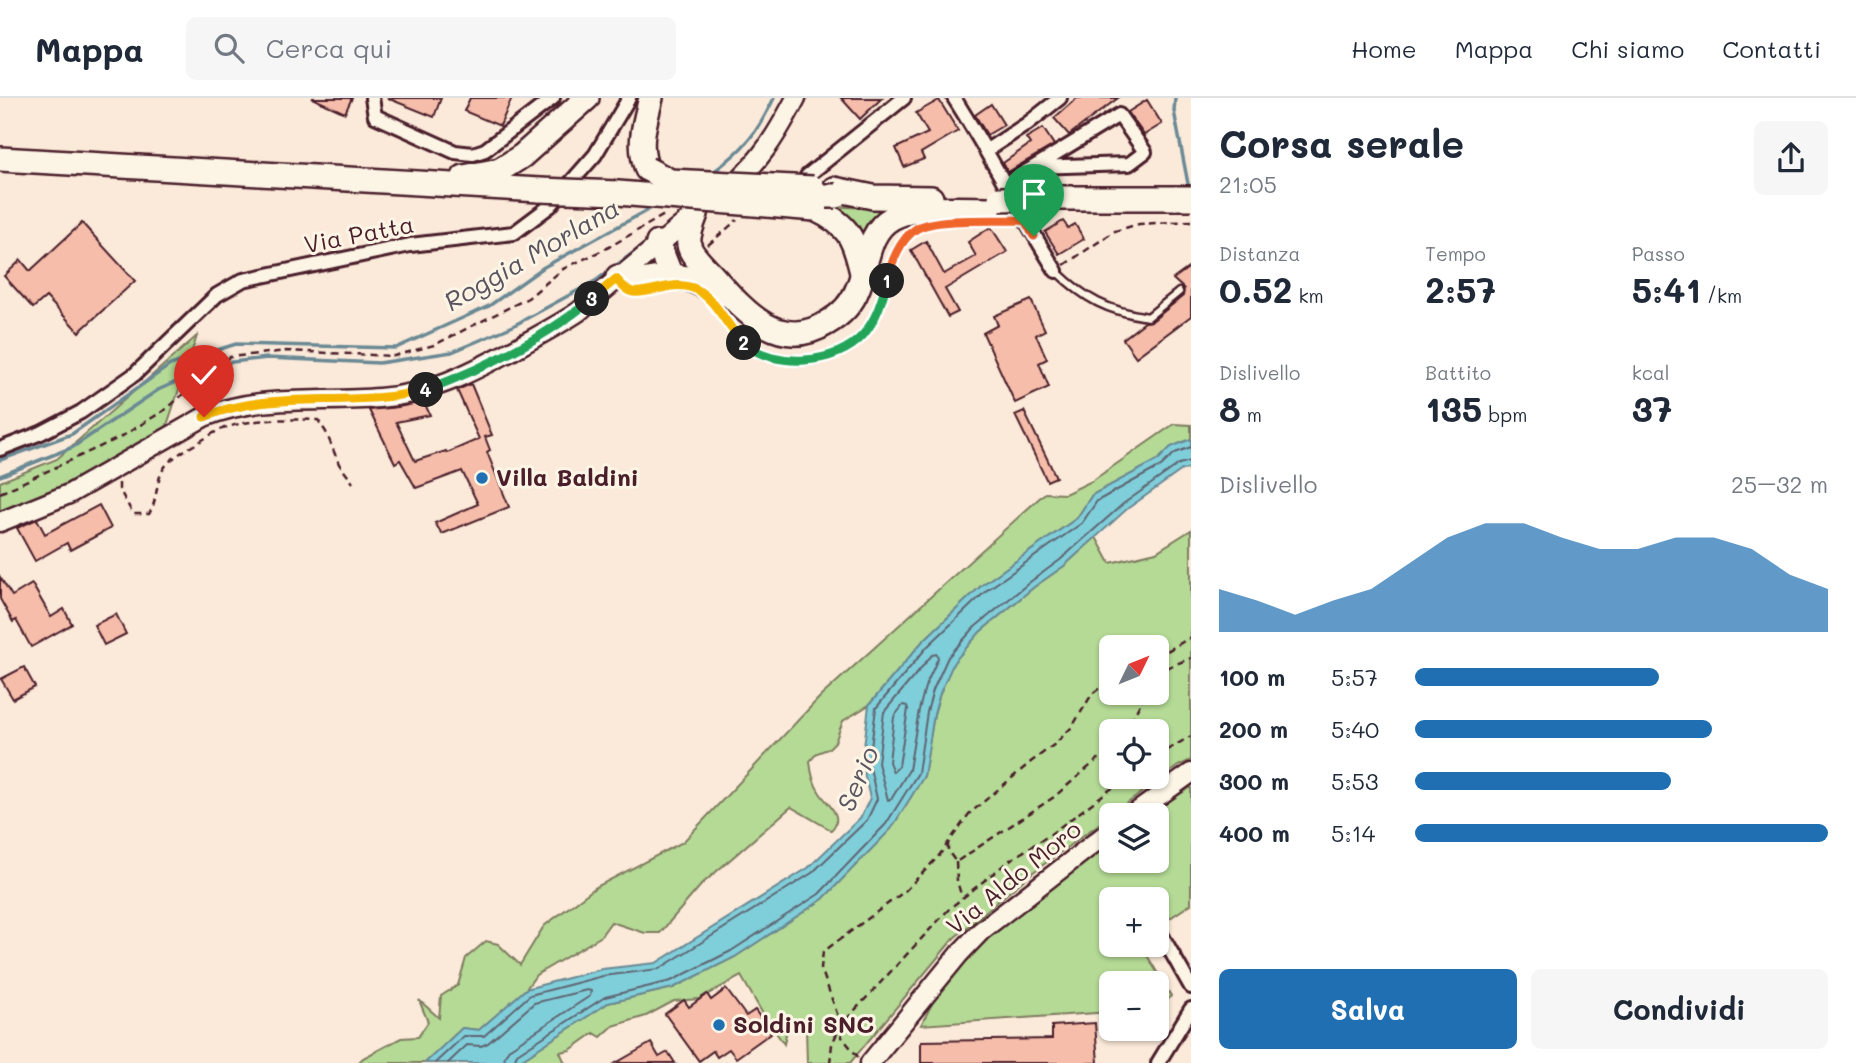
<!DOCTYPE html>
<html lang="it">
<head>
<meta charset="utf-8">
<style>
	body { margin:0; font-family:Mali,sans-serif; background:#f6f6f7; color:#1f2937; height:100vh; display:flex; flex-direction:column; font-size:26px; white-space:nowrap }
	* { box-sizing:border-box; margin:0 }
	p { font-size:23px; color:#747a83 }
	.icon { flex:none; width:38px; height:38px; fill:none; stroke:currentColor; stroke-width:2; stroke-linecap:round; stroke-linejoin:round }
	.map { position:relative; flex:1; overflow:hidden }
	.side { display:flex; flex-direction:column; background:#fff; width:665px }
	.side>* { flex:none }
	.needle { width:46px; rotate:47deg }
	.controls { position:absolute; left:1099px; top:537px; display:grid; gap:14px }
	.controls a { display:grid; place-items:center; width:70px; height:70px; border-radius:10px; background:#fff; box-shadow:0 2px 5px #0004; font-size:35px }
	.pin { position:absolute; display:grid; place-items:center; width:60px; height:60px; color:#fff; margin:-72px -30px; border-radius:50% 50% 50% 0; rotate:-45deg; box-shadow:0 0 7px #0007 }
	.pin .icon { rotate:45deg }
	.km { position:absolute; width:35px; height:35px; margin:-18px; border-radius:50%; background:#222; color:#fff; font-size:19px; line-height:35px; text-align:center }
	.round { display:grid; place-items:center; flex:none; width:74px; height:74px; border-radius:10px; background:#f6f6f7 }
	.summary { display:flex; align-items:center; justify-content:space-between; height:119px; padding:0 28px }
	h1 { font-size:38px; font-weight:700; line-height:52px }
	.stats { display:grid; grid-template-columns:repeat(3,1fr); gap:10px; height:119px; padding:7px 28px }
	.stats div { display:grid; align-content:center }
	.stats b { font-size:35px; font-weight:700 }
	.stats small { font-size:19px; font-weight:400 }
	.stats p { font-size:19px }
	.chart { height:196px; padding:14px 28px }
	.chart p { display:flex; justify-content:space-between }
	.chart svg { width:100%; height:126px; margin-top:7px; fill:#1f6fb2; opacity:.7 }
	.primary-button { display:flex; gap:14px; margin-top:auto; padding:14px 28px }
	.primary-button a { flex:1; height:80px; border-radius:10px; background:#1f6fb2; color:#fff; font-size:28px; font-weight:700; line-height:80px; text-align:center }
	.primary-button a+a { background:#f6f6f7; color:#1f2937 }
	ul { padding:0 28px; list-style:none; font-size:23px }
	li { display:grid; grid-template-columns:112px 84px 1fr; align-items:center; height:52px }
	li i { height:18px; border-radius:9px; background:#1f6fb2 }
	header { display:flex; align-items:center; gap:42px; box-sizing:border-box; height:98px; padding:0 35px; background:#fff; border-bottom:2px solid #e0e1e3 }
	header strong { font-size:33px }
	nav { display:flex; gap:38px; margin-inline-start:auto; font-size:24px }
	.search { width:490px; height:63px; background:#f6f6f7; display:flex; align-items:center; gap:18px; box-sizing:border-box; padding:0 24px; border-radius:10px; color:#747a83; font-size:26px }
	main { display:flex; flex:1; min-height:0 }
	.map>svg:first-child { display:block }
</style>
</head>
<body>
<header>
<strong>Mappa</strong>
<div class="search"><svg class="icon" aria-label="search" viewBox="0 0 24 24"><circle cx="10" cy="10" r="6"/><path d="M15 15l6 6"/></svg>Cerca qui</div>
<nav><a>Home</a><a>Mappa</a><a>Chi siamo</a><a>Contatti</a></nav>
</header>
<main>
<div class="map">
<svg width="1191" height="965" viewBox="0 0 1191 965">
	<rect width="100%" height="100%" fill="#fbead9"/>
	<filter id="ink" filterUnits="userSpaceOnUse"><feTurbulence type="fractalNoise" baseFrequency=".0143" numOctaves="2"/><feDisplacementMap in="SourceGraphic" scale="14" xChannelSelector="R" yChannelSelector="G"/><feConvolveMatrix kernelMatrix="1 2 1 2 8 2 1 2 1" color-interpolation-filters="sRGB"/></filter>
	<g filter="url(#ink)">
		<g fill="#b4da95" stroke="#7f7c60" stroke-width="2" fill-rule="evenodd">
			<polygon points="821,108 899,111 864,153"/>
			<polygon points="197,238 165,333 25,407 0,424 0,384 57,361"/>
			<path d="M1174,326L1191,327V341L1171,349L1158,362L1092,397L1077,420L982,487L922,544L869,607L843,623L835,644L828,651L817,655L810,663C811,675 813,685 820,695C828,707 845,719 831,732L791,709L702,786L660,835H645L611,824L600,839L536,877L526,891L479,932L462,930L425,965H358L363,960L401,940L418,939L428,924L419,902L439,920L441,898L458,887L466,860L486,843L498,846L520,867L544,828L596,789L683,744L820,599L1045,395L1065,396L1092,383Z"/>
			<path d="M1191,432V662L1178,668L1032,775L954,840L850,965H807L806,930L792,928L786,936L784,946L763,916L741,878L699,901L674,903L646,918L613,928L601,939L594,935L570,952L560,954L565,965H516L608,905L673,890L735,859L823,801L891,731L924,678L934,616L940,595L953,564L980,534L1034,489L1064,468L1096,439L1110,465L1156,454ZM1111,550H1157V595H1111ZM1111,634H1157V679H1111Z"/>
			<polygon points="1191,689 1191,806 1170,820 1152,789 1132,801 1111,802 1111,847 1141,847 1171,898 1160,911 1157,911 1157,886 1111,886 1111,914 921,927 936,898 981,846 995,821 1028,806 1111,745 1111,763 1157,763 1157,718 1148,717"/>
		</g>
		<polygon fill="#7fcfdb" stroke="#6a8995" stroke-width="2" points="1191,341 1191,370 1182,372 1127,411 1064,468 1034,489 980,534 954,564 940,595 934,616 924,678 891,731 823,801 735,859 673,890 608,905 516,965 425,965 462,930 479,932 526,891 602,871 656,865 808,770 861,719 870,700 862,666 869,607 922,544 982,487 1077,420 1092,397 1158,362 1171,349"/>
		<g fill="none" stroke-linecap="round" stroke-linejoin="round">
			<g stroke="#5f6571" stroke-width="2">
				<polygon points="937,556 938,560 925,589 919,612 909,672 892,700 888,702 878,665 884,614 932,557"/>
				<polygon points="903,607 907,608 908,611 899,668 893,674 889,664 894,619"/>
				<polyline points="435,965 464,938 484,938 530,897 603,878 659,871 812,775 867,722 877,701 869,665 876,610 927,549 987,492 1082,425 1097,403 1161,368 1175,355 1191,349"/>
				<polyline points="448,965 467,947 481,948 488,945 534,905 587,892 591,893 590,898 510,950 505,957 504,965"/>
				<polyline points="513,965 517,956 605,899 671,883 731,853 819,796 886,726 918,675 927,614 933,592 948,559 975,529 1030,484 1060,462 1123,406 1179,366 1191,363"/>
			</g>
			<g stroke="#6a8995" stroke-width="3.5">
				<polyline points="1175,0 1174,13 1189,91"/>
				<path d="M712,75C744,51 757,36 774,0"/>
				<polyline points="0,362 72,336 170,267 236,246 396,250 489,208 544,169 657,107"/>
				<polyline points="0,378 73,349 158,292 216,266 267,260 379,265 452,254 511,229 597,182 650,142"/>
			</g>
		</g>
		<g fill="#f5bdaa" stroke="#4a1f2b" stroke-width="2">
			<polygon points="312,0 352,0 345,15"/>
			<polygon points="387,0 441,0 434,19"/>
			<polygon points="470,0 512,0 500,28 464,13"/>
			<polygon points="841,0 882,0 860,21"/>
			<polygon points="1077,0 1118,0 1069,37 1054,20"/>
			<polygon points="939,2 958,33 921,55 924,61 904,69 896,50 928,35 916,15"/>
			<polygon points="1147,2 1162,26 1144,37 1128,14"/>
			<polygon points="991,6 1004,27 987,37 975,17"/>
			<polygon points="1043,30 1054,47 1008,74 1003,65 1030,46 1026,40"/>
			<polygon points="1063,123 1068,130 1075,126 1084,141 1059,156 1045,134"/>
			<polygon points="82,125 135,183 79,234 46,199 33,210 4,178 21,162 30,173"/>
			<polygon points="991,129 1007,154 945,191 958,214 948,219 911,152 926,143 944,176 976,158 968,144"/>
			<polygon points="1191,168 1191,218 1136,259 1123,241 1145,224 1152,223 1183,198 1184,191 1173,181"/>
			<polygon points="1031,202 1045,232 1036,237 1047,261 1039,265 1049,289 1015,305 983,235 998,227 994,218"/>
			<polygon points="471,286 492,337 485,339 490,352 487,354 509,409 442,436 435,425 478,406 462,373 416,390 400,362 395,365 369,312 398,309 424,304 430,317 396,324 415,363 446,353 447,355 479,341 457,292"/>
			<polygon points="1024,313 1056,379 1047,383 1015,317"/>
			<polygon points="99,407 111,430 70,452 67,445 35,463 17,430 37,421 45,436"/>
			<polygon points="0,479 12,498 32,486 51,519 64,511 72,526 31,549 16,522 13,524 0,501"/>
			<polygon points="116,516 126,536 104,547 94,527"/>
			<polygon points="24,569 35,589 13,601 1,581"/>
			<polygon points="726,891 746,918 755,912 771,935 736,960 729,951 717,959 713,953 699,963 665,916 684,902 689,909 707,896 711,902"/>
			<polygon points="1095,925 1098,965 921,965 921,943 1052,941 1052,928"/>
			<polygon points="651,945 659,959 668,954 675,965 616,965"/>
		</g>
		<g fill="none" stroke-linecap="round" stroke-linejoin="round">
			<defs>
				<path id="lane" d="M1056,173C1085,201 1107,213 1148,219L1179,194"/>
				<g id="street">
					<polyline points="372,0 375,18 455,54 473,56 485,52 553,0"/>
					<path d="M954,0C990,56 1020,116 1056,173"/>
					<polyline points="987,52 1027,26 1060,0"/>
					<polyline points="807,78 904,0"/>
					<polyline points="1006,86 1119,17 1145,54 1129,66 1034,69"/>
					<polyline points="0,351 41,335 81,314 135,276 217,197 243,182 410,147 514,135 550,108 595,57 629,0"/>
					<polyline points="1157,829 1191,889"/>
					<polyline points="1158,965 1191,911"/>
				</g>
				<g id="secondary">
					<path d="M730,90C762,61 776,38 796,0"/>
					<path d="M0,424L69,396L204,319C258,296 321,305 379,300C428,297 470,275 513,252C535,239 557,228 578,214L699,113"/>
					<polyline points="1131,718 1191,675"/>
					<polyline points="870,965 959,856 981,833 1111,732"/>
				</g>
				<g id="highway">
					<polyline points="0,61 540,92"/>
					<path d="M647,71C637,47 645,24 651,0"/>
					<polyline points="464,79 500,72 522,58 587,0"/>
					<polyline points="834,91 873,99 931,100"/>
					<polyline points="1037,100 1177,100"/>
					<path d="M815,111C849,127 854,140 862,175"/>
					<path d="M696,116C683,150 687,151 711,176C741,209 777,256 827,225C841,217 852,206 858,190C868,166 867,134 892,120C916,106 975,112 1004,111"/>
					<polyline points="658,145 671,178"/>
					<polyline points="618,179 635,184 671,178 687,180 724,196"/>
				</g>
			</defs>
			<use href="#lane" stroke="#4a1f2b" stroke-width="11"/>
			<use href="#street" stroke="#4a1f2b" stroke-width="18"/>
			<use href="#secondary" stroke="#4a1f2b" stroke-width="23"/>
			<use href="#highway" stroke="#4a1f2b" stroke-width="28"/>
			<g stroke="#4a1f2b" stroke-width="2.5" stroke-dasharray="7 5" stroke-linecap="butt">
				<polyline points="708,147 737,122"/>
				<polyline points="1064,167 1115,133 1139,126 1191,123"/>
				<path d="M717,212C731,232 744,249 766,259C783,266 829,261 845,252C856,245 868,233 875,221C893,188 883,161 916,131"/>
				<path d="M119,385V391L133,416H149C158,402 155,384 164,370C171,360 183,353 194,347C203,342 212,335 222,331C252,320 286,321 318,322L326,334L339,366L353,385"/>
				<polyline points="0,395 121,339 168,310 206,275 230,259 286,253 394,258 434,247 528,200 563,171 609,149 666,116"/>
				<polyline points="1157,559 1191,539"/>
				<polyline points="1157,577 1166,570 1191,560"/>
				<polyline points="1125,634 1146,595"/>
				<polyline points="1157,658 1191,638"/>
				<polyline points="948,745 948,753 956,764 1054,699 1111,650"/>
				<polyline points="956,764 957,783 962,800"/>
				<polyline points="858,959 842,939 841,927 821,870 823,854 905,793 938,759 969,716 1032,663 1055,646 1072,629 1092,596 1111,581"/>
				<polyline points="830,965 832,946 841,927 950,810 1010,762 1048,738 1127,679"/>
			</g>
			<use href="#lane" stroke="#fcf5e5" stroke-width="6"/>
			<use href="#street" stroke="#fcf5e5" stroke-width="12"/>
			<use href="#secondary" stroke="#fcf5e5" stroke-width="18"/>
			<use href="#highway" stroke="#fcf5e5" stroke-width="23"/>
			<defs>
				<g id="highway-bridge">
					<polyline points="647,71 670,83 813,90"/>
					<polyline points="540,92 618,95 815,111"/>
					<polyline points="796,98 836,98"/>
					<polyline points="1177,100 1191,100"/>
					<polyline points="1000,101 1037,100"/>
				</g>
			</defs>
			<use href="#highway-bridge" stroke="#4a1f2b" stroke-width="28" stroke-linecap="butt"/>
			<use href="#highway-bridge" stroke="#fcf5e5" stroke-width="23"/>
		</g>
	</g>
	<g fill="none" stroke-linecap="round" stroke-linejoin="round" filter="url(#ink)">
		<defs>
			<path id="split-1" d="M887,183C891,165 900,141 916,131C934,119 1001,123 1025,122L1034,138"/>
			<path id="split-2" d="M744,245C774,271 837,267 863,237C876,222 882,203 887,183"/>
			<path id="split-3" d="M592,201L616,181C621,186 626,193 633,194C653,196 671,182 693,190C716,199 726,229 744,245"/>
			<path id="split-4" d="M426,292C484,270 544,241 592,201"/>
			<path id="split-5" d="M204,319C272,290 354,311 426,292"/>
		</defs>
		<use href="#split-1" stroke="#fff" stroke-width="14"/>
		<use href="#split-2" stroke="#fff" stroke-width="14"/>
		<use href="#split-3" stroke="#fff" stroke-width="14"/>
		<use href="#split-4" stroke="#fff" stroke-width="14"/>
		<use href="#split-5" stroke="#fff" stroke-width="14"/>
		<use href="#split-1" stroke="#f0652b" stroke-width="9"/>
		<use href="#split-2" stroke="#22a559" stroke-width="9"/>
		<use href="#split-3" stroke="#f5b400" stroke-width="9"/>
		<use href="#split-4" stroke="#22a559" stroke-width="9"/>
		<use href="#split-5" stroke="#f5b400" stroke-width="9"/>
	</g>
	<g fill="#1f6fb2" stroke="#fcf5e5" stroke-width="2.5">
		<circle cx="482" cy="380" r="7"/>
		<circle cx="719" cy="927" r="7"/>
	</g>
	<g text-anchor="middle" stroke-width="6" stroke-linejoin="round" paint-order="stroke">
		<g font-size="24" fill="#4a1f2b" stroke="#fcf5e5">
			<text transform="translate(359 137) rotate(-11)" y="8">Via Patta</text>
			<text transform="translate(1014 780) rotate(-39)" y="8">Via Aldo Moro</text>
		</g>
		<g font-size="24" font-weight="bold" fill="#4a1f2b" stroke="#fcf5e5" text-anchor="start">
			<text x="496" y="388">Villa Baldini</text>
			<text x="733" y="935">Soldini SNC</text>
		</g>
		<g font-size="26" font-style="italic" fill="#5a5460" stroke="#fcf5e5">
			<text transform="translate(532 157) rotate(-30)" y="9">Roggia Morlana</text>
			<text transform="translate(858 681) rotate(-67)" y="9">Serio</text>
		</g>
	</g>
</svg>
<div class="controls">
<a><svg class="needle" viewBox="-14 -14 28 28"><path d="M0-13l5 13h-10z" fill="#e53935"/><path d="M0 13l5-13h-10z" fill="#747a83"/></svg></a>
<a><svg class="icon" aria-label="locate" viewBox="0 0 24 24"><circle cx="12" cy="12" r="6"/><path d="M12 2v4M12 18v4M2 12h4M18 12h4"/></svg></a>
<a><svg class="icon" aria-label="layers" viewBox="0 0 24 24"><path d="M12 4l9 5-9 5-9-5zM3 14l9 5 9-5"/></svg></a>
<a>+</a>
<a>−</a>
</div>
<div class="pin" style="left:1034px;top:138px;background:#1e9e55"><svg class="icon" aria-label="arrive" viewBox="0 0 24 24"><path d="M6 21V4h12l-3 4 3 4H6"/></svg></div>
<div class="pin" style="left:204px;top:319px;background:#d93025"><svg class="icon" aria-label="check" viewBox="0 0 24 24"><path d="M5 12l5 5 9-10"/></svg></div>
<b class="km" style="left:887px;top:183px">1</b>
<b class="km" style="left:744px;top:245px">2</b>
<b class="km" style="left:592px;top:201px">3</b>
<b class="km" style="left:426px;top:292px">4</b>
</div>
<section class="side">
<div class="summary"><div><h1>Corsa serale</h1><p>21:05</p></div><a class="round"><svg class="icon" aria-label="share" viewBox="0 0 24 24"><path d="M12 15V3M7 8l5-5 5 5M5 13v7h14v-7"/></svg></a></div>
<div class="stats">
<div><p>Distanza</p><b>0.52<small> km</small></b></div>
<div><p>Tempo</p><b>2:57</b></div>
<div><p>Passo</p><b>5:41<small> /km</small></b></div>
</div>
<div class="stats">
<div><p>Dislivello</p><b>8<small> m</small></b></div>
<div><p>Battito</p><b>135<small> bpm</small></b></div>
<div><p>kcal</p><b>37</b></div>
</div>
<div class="chart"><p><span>Dislivello</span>25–32 m</p>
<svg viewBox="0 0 160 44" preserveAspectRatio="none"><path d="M0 44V29L10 33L20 38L30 33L40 29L50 20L60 11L70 6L80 6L90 11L100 15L110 15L120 11L130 11L140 15L150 24L160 29V44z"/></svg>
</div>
<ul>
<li><b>100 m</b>5:57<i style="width:59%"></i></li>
<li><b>200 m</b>5:40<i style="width:72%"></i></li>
<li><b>300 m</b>5:53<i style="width:62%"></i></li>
<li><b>400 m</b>5:14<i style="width:100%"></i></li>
</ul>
<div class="primary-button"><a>Salva</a><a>Condividi</a></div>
</section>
</main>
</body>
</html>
